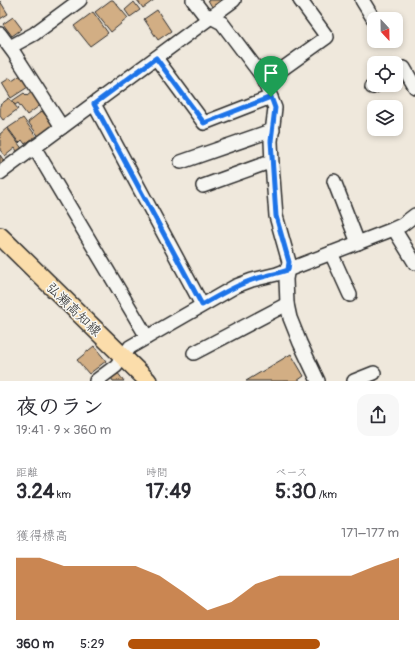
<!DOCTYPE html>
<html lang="ja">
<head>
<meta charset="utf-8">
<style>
	body { margin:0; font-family:Pangolin,"Klee One",sans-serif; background:#f7f7f7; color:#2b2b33; height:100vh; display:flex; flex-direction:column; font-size:15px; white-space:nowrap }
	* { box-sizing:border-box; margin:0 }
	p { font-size:13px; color:#7c7c81 }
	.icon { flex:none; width:22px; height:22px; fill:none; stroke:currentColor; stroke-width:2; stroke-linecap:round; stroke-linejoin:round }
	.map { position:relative; height:381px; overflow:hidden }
	.drawer { display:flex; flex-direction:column; background:#fff; flex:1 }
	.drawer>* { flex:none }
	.needle { width:26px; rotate:158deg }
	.fabs { position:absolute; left:367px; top:12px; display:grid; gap:8px }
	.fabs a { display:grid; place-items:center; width:36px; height:36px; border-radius:8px; background:#fff; box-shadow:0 2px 6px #0003; font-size:20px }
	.pin { position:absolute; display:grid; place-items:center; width:34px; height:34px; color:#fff; margin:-41px -17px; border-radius:50% 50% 50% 0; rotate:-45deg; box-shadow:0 0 4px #0007 }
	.pin .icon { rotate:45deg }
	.round { display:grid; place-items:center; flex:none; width:42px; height:42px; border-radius:12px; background:#f7f7f7 }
	.headline { display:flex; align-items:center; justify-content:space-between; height:68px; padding:0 16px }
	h1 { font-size:22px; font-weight:800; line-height:30px }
	.metrics { display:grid; grid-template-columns:repeat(3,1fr); gap:6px; height:68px; padding:4px 16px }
	.metrics div { display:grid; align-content:center }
	.metrics b { font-size:20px; font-weight:800 }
	.metrics small { font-size:11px; font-weight:400 }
	.metrics p { font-size:11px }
	.chart { height:112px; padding:8px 16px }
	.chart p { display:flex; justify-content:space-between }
	.chart svg { width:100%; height:72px; margin-top:4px; fill:#b45309; opacity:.7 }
	ul { padding:0 16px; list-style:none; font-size:13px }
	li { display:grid; grid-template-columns:64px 48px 1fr; align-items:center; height:30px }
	li i { height:10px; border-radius:5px; background:#b45309 }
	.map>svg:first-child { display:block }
</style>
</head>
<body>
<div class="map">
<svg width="415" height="381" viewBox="0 0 415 381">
	<rect width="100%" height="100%" fill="#efe8dc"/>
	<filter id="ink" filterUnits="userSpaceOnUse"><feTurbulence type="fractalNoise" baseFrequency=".025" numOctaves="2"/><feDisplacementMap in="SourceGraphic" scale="8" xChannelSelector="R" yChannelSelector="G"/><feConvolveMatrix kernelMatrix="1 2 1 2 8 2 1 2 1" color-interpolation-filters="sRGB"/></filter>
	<g filter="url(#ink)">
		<g fill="#d2ae84" stroke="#2b2b2b">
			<polygon points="111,0 113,0 128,18 111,32 95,12"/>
			<polygon points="137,0 154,0 143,8"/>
			<polygon points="208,0 222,0 212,7"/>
			<polygon points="0,1 8,14 0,19"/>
			<polygon points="134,2 140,10 130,17 125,10"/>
			<polygon points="157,10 171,31 158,40 144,19"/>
			<polygon points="93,12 108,33 90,46 74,26"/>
			<polygon points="13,17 22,29 12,36 3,24"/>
			<polygon points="21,75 28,87 11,98 2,83 10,78 12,81"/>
			<polygon points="33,91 42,104 27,115 18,103 15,105 12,101 24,93 27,96"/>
			<polygon points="9,98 18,109 3,120 0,116 0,105"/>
			<polygon points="42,111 55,127 40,138 28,122"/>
			<polygon points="23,118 36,136 25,144 22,140 19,143 8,128"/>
			<polygon points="7,128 23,150 19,154 15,148 5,156 0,150 0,134"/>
			<polygon points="0,155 4,161 0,164"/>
			<polygon points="94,346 106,361 89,374 77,360"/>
			<polygon points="291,354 304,376 297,381 246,381"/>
			<polygon points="117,372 124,381 113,381 110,376"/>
		</g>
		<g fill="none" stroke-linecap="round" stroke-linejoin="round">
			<defs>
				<g id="minor">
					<polyline points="193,0 203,13 222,23 262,76 275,108 271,141 272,164 276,216 289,262 286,279 287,304 290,318 300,343 318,381"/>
					<polyline points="362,0 373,18"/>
					<polyline points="0,34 14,53 62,127"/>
					<polyline points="10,47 34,34 80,0"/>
					<polyline points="156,58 204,123 271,97"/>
					<polyline points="396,73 404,68 415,87"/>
					<polyline points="264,82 327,37 300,0"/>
					<polyline points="372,87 376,85"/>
					<polyline points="94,104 202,305"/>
					<polyline points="34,147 147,337"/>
					<polyline points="181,162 273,130"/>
					<polyline points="0,173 234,0"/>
					<polyline points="334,181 358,243"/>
					<polyline points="203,186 264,164 272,164"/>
					<polyline points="394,229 415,263"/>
					<polyline points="331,253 350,295"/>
					<polyline points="194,353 287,304"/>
					<polyline points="96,381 116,366 130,347 236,286 252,280 277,274 391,230 402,225 415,215"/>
					<polyline points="354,381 374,373"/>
				</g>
				<polyline id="major" points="0,236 148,381"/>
			</defs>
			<use href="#minor" stroke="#2b2b2b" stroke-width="16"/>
			<use href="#major" stroke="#2b2b2b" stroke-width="20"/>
			<use href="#minor" stroke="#f6f6f2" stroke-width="13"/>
			<use href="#major" stroke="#fbddab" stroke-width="17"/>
		</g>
	</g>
	<g fill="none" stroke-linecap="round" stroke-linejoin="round" filter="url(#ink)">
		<defs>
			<path id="route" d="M156,58L204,123L271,97L275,108L271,141L276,216L289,262L288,270C276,274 264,276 252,280C234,286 218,296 202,305L94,104Z"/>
		</defs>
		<use href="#route" stroke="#fff" stroke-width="8"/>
		<use href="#route" stroke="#1a73e8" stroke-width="5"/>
	</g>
	<g text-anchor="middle" stroke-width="3" stroke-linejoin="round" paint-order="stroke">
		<g font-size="14" fill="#2b2b2b" stroke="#f6f6f2">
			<text transform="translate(74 309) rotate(44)" y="5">弘瀬高知線</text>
		</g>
	</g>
</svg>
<div class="fabs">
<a><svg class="needle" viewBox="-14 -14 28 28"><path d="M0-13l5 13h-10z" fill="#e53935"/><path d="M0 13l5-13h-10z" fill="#7c7c81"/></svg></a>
<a><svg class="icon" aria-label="locate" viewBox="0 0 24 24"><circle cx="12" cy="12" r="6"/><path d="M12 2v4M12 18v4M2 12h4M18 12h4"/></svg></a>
<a><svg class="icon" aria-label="layers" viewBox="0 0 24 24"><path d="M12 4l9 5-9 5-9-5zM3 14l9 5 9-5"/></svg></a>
</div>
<div class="pin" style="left:271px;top:97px;background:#1e9e55"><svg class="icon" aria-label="arrive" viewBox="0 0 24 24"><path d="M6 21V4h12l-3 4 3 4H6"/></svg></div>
</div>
<section class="drawer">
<div class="headline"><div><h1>夜のラン</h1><p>19:41 · 9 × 360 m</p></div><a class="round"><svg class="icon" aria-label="share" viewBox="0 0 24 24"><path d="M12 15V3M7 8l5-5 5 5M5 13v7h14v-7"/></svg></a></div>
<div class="metrics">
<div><p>距離</p><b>3.24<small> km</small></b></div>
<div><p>時間</p><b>17:49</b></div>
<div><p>ペース</p><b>5:30<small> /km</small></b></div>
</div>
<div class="chart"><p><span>獲得標高</span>171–177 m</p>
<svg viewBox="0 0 160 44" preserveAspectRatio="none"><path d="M0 44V6L10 6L20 11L30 11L40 11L50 11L60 17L70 27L80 38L90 33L100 22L110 17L120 17L130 17L140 17L150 11L160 6V44z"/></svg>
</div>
<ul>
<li><b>360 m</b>5:29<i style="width:71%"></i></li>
</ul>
</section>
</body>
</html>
